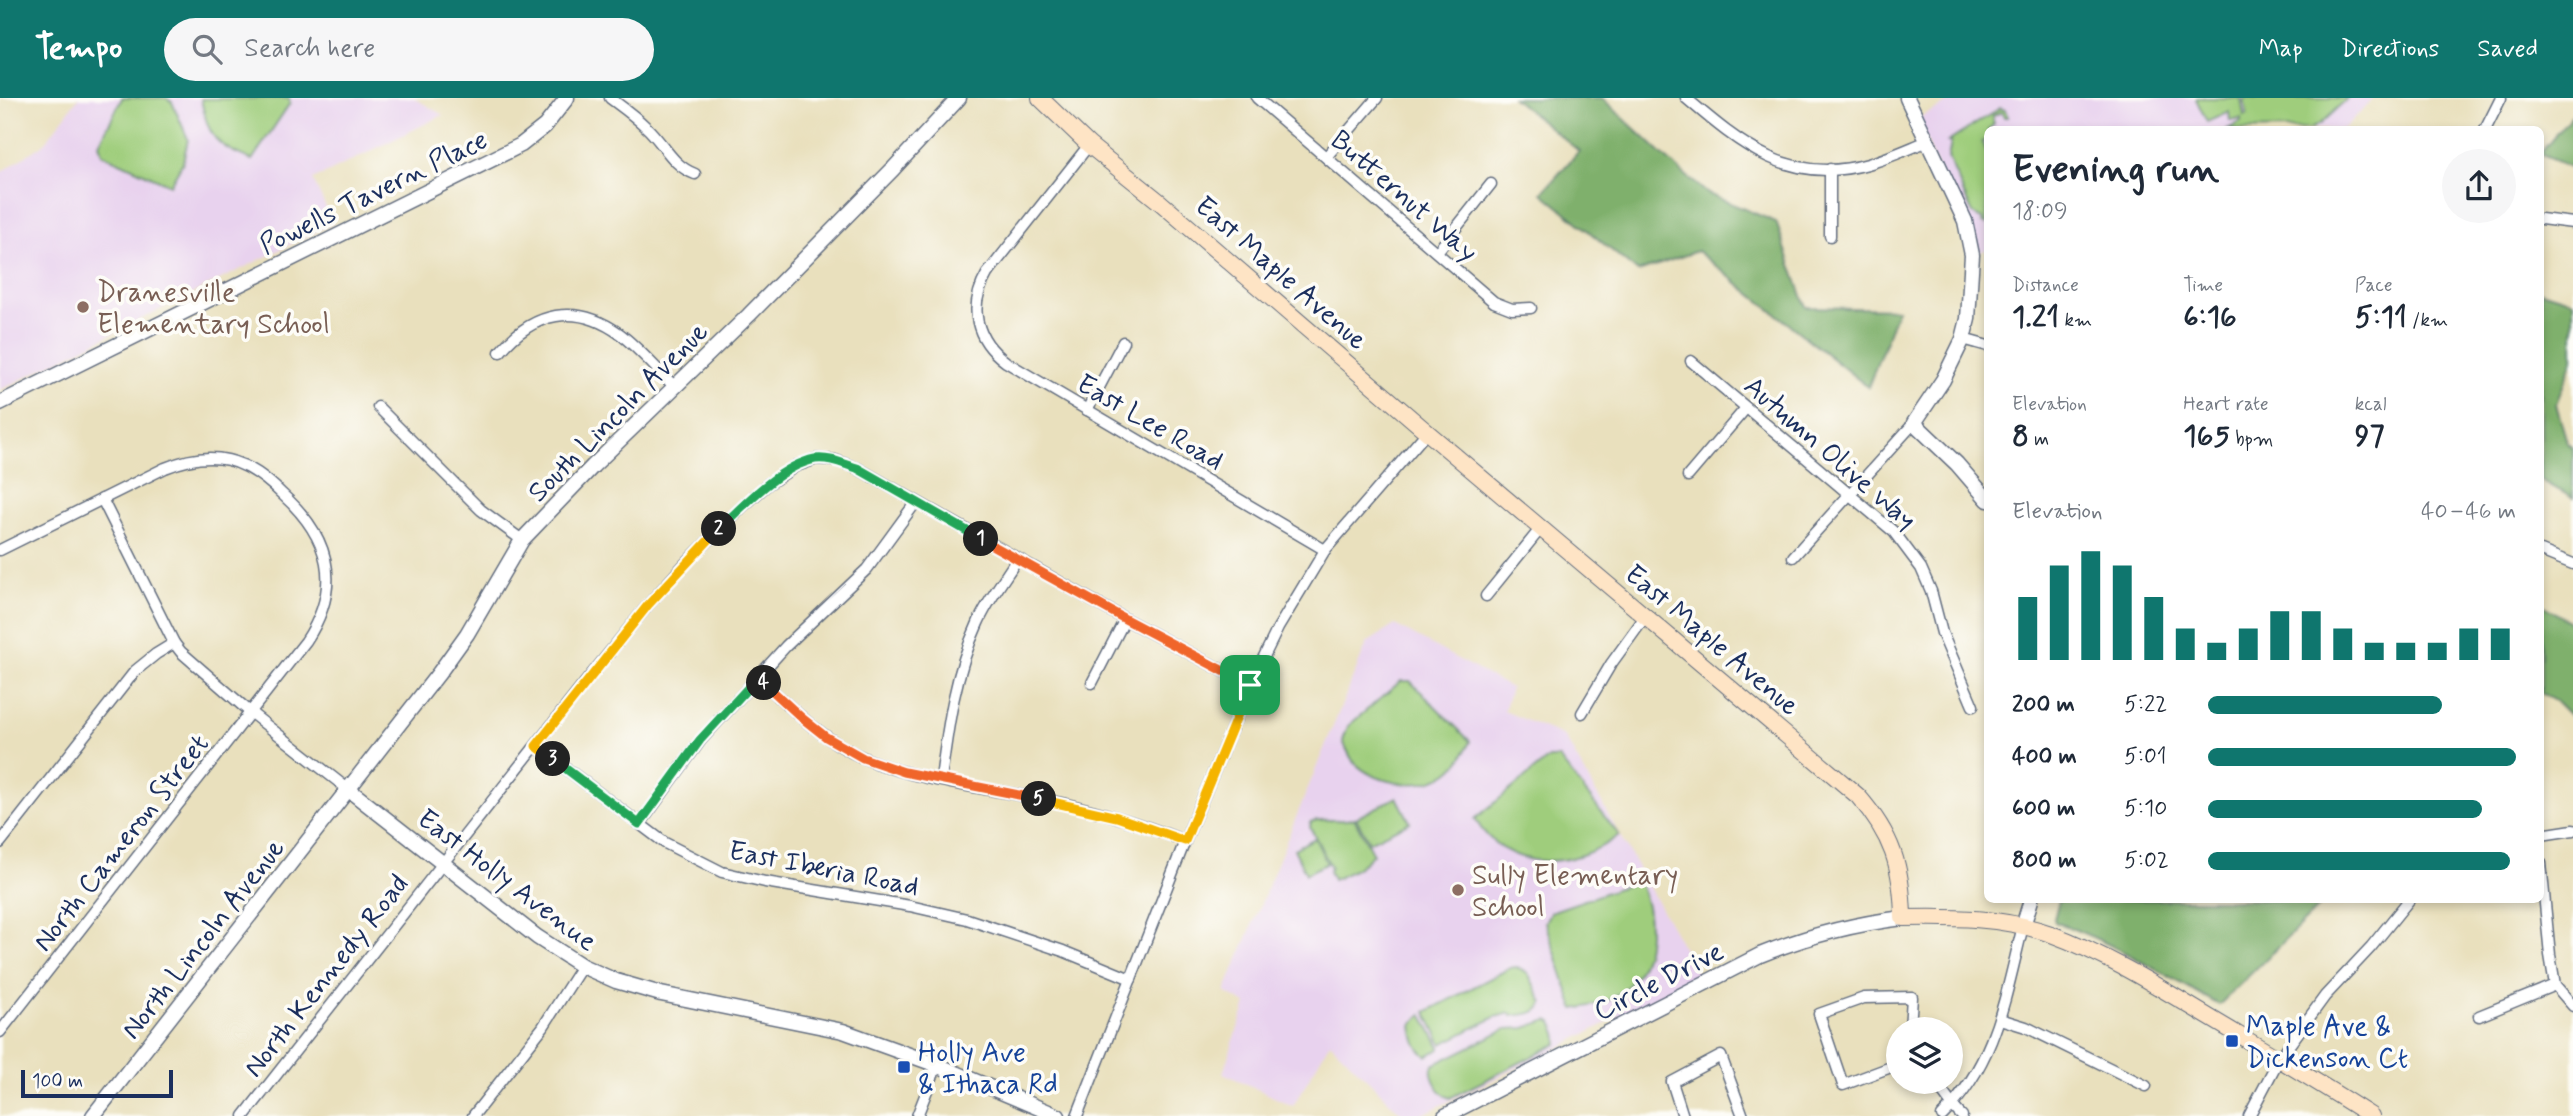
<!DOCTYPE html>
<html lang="en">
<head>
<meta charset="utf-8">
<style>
	body { margin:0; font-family:Mynerve,sans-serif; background:#f6f6f7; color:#1f2937; height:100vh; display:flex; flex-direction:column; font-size:26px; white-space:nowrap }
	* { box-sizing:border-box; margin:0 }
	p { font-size:23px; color:#747a83 }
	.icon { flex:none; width:38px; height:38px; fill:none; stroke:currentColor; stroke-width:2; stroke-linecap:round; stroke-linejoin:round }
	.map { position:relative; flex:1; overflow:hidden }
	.side { position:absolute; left:1984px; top:28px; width:560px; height:777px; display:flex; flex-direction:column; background:#fff; border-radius:10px; box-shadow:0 4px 10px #0003 }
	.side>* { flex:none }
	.buttons { position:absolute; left:1886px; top:919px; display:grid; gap:14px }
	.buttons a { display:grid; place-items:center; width:77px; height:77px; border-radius:50%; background:#fff; box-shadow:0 4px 10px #0003; font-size:35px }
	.scale { position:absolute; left:21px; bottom:18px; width:152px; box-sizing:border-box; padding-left:7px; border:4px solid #1b2f5e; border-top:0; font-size:19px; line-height:24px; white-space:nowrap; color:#1b2f5e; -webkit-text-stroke:5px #fdfcf7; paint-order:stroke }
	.pin { position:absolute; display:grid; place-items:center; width:60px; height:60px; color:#fff; margin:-30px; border-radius:14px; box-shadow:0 4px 10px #0006 }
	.km { position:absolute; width:35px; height:35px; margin:-18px; border-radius:50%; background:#222; color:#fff; font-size:19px; line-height:35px; text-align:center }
	.round { display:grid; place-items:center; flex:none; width:74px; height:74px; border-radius:37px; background:#f6f6f7 }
	.head { display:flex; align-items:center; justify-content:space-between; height:119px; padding:0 28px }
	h1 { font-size:38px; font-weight:700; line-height:52px }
	.stats { display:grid; grid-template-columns:repeat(3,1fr); gap:10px; height:119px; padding:7px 28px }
	.stats div { display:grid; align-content:center }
	.stats b { font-size:30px; font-weight:700 }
	.stats small { font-size:19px; font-weight:400 }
	.stats p { font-size:19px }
	.chart { height:196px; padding:14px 28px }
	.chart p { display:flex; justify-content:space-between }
	.chart svg { width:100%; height:126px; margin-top:7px; stroke:#0f766e; stroke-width:6 }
	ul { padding:0 28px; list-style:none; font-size:23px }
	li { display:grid; grid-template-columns:112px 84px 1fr; align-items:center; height:52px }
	li i { height:18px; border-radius:9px; background:#0f766e }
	header { display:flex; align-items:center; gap:42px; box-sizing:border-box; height:98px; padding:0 35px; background:#0f766e; color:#fff }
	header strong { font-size:33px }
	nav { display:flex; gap:38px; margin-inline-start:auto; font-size:24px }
	.search { width:490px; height:63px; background:#f6f6f7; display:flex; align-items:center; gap:18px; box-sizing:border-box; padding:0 24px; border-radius:38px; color:#747a83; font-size:26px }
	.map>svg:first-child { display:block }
</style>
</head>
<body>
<header>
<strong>Tempo</strong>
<div class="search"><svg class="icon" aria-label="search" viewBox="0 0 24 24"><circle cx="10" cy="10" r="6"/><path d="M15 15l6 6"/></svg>Search here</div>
<nav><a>Map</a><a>Directions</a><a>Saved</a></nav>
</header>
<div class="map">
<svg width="2573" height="1018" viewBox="0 0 2573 1018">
	<rect width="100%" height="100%" fill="#fdfcf7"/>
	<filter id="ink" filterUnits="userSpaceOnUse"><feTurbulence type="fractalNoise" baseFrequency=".0143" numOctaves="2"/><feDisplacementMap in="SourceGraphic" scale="14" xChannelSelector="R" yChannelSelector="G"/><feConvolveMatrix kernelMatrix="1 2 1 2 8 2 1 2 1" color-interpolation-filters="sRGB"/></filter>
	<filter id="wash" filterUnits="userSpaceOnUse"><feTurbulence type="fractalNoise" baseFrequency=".00686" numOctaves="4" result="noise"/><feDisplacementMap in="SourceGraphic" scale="28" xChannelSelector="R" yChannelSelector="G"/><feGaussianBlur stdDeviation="1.57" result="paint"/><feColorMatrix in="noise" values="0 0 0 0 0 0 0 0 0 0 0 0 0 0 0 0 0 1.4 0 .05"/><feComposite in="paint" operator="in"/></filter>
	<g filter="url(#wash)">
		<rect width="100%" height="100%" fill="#e9e0bd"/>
		<g fill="#e8d2ee">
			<polygon points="78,0 414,0 443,17 313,82 333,125 0,292 0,75 45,45"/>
			<polygon points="1958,0 2374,0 2343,31 1988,32 1988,151 1972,157 1918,20"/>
			<polygon points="1395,527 1511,590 1504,613 1564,638 1699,878 1554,952 1419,1018 1404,1018 1330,944 1293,1008 1223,975 1246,906 1225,894 1367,545"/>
		</g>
		<g fill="#9fcd7c" stroke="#5d7e6d" stroke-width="2">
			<polygon points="122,0 166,0 172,4 188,41 183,64 170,87 102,56 99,46"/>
			<path d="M289,0L290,5L252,62C215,47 209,40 201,1Z"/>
			<polygon points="2198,0 2241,0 2244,18 2247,17 2244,0 2348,0 2321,25 2310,31 2226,32 2241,24 2241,21 2230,23 2229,14 2207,24 2196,1"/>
			<polygon points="2000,10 2005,12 2008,19 2004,19 2001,14 1992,18 1994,26 1988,32 1988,41 1982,44 1988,57 1987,126 1982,125 1983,122 1973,116 1948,60 1951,45 1948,44"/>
			<path d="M1401,583H1410L1470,643C1466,653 1461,663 1453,671C1428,695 1375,688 1353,663C1349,657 1346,650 1343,643L1348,628Z"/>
			<path d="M1549,660H1559L1619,737C1574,772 1507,776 1475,721Z"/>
			<polygon points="1397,699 1410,724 1369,744 1356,720"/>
			<path d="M1354,720L1373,756C1361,770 1350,774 1333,782L1329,773L1331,769L1310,729L1311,724C1324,718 1339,726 1354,720Z"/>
			<polygon points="1315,740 1327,765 1306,776 1294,751"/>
			<path d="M1639,783C1653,816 1655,858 1629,887C1615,903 1594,908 1574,911L1545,824L1550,814Z"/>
			<path d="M1516,869L1528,875L1543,905C1538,917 1524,916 1512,918L1511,915L1495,919L1442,946L1426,914L1510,870Z"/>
			<path d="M1422,916L1440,949V951L1427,958C1417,952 1413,938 1412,927Z"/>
			<path d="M1548,922L1552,924C1555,931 1560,938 1557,946L1450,1000C1440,996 1428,978 1433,967L1506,931L1525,930Z"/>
		</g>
		<g fill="#7fb06c" stroke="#4d7065" stroke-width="2">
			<polygon points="1513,0 1602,0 1668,62 1708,96 1776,124 1806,209 1898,211 1868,289 1697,153 1638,174 1542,95 1579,53"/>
			<polygon points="2573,16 2573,70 2541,57 2541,53"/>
			<polygon points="2541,193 2573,203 2573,262 2556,306 2567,344 2573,350 2573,400 2541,382"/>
			<polygon points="2541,506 2573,526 2573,620 2558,605 2541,595"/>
			<path d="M2059,802H2326L2219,907C2165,876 2114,845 2055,824L2054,821Z"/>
		</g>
	</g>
	<g filter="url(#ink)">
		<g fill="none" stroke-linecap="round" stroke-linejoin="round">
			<defs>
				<g id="minor">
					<path d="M610,0C622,9 635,18 646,29C664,45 671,67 695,76"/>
					<polyline points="1257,0 1494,204 1512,211 1531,210"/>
					<path d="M1686,0C1741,47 1790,88 1868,66C1889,60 1908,51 1928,43"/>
					<polyline points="2485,32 2501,0"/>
					<path d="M1089,47L987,176C968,209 975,241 1006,264L1325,452"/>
					<polyline points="1326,59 1377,0"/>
					<polyline points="1830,71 1830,138"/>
					<polyline points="2541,121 2573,125"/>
					<polyline points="1437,154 1491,86"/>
					<polyline points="1963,241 1988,248"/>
					<path d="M500,254C533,214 576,204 620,236C640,251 657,272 675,289"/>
					<polyline points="1691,263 1894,434 1921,470 1931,493 1942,535 1973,608"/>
					<polyline points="378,309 481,412 522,442"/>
					<polyline points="1087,312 1123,244"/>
					<polyline points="1688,378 1746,310"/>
					<polyline points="102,401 174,545 181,554 251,615 349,692"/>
					<path d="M0,452L165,370C184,362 207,357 228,362C250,367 267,381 282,396C330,439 343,487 306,543L0,934"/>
					<polyline points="2541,453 2573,466"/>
					<polyline points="1793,459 1914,325"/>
					<polyline points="1486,498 1541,430"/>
					<path d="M758,579C790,609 822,642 864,660C919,684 992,691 1052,703C1098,712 1142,726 1185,743"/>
					<polyline points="1092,585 1125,521"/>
					<polyline points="1582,615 1611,566 1645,519"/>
					<polyline points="536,648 665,745 722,774 765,784 910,808 967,821 1063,853 1131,881"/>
					<path d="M941,681C948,627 955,575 978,525C988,502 1004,482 1017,461"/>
					<polyline points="640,726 700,643 786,548 867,471 916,404"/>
					<polyline points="2541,737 2573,732"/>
					<polyline points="0,745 135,573 156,556 174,545"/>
					<polyline points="2541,765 2550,857 2555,887 2573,908"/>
					<polyline points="2479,918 2555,887"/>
					<polyline points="2000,921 2026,929 2146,988"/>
					<polyline points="1899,966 1843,987 1819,916 1864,900 1912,899 1910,931"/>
					<path d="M1933,984C1945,994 1950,1007 1962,1018"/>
					<polyline points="244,1018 588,581 648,507 684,467 741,410 768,386 796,368 816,361 835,362 857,370 1125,521 1250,587"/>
					<polyline points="473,1018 543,929 582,868"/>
					<polyline points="917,1018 937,967"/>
					<polyline points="1077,1018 1185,743 1250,587 1278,530 1325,452 1427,334"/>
					<polyline points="1683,1018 1672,984 1721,958 1743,1018"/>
					<path d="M1942,1018C1996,965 2005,899 2023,828"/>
					<polyline points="2249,1018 2279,961 2325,898 2371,849 2409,802"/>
				</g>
				<g id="tertiary">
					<polyline points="1907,0 1965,123 1972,157 1968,221 1963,241 1943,282 1914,325 1957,366 1988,402"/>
					<polyline points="0,305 521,47 545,28 567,0"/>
					<polyline points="349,692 537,839 582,868 616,883 661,896 843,933 937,967 1058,1018"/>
					<polyline points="2023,828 2031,802"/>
					<polyline points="93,1018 439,575 467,536 522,442 593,368 749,217 893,71 959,0"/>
					<path d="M1445,1018L1760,857C1807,838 1853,826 1903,820"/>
				</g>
				<path id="secondary" d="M1040,0L1089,47L1161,105L1427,334L1858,698C1892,737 1902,768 1903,820C1953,819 2003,819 2051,836C2106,856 2157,888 2207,918C2262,951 2317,983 2371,1018"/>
			</defs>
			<use href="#minor" stroke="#636d7f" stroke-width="13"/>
			<use href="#tertiary" stroke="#636d7f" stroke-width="17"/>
			<use href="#secondary" stroke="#636d7f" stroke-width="18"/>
			<use href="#minor" stroke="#fff" stroke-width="10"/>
			<use href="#tertiary" stroke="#fff" stroke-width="14"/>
			<use href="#secondary" stroke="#fee4c5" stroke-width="16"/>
		</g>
	</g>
	<g fill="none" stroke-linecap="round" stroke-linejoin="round" filter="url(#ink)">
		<defs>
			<polyline id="split-1" points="981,441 1125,521 1250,587"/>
			<path id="split-2" d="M719,431C744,407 780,368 815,361C829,359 844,366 857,370L981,441"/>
			<polyline id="split-3" points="553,661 536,648 648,507 719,431"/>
			<polyline id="split-4" points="553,661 639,726 700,642 758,579 764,585"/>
			<polyline id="split-5" points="764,585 802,620 826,639 863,660 904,674 1039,701"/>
			<polyline id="split-6" points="1039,701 1117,719 1185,743 1250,587"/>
		</defs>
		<use href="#split-1" stroke="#fff" stroke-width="14"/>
		<use href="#split-2" stroke="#fff" stroke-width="14"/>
		<use href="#split-3" stroke="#fff" stroke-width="14"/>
		<use href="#split-4" stroke="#fff" stroke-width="14"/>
		<use href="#split-5" stroke="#fff" stroke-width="14"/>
		<use href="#split-6" stroke="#fff" stroke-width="14"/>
		<use href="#split-1" stroke="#f0652b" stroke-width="9"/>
		<use href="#split-2" stroke="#22a559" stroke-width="9"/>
		<use href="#split-3" stroke="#f5b400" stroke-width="9"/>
		<use href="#split-4" stroke="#22a559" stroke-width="9"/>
		<use href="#split-5" stroke="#f0652b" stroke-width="9"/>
		<use href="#split-6" stroke="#f5b400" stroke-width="9"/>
	</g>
	<g fill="#8d6e63" stroke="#fdfcf7" stroke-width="2.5">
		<circle cx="83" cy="209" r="7"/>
		<circle cx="1458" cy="792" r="7"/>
	</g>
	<g fill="#1a4fb4" stroke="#fdfcf7" stroke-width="2.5">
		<rect x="2225" y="936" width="14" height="14" rx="3.5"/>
		<rect x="897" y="962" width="14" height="14" rx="3.5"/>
	</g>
	<g text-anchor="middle" stroke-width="7" stroke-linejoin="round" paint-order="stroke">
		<g font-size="28" fill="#1b2f5e" stroke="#fdfcf7">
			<text transform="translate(373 93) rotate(-26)" y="10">Powells Tavern Place</text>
			<text transform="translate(1405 97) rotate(41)" y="10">Butternut Way</text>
			<text transform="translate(1282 174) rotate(41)" y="10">East Maple Avenue</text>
			<text transform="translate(617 313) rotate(-45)" y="10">South Lincoln Avenue</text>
			<text transform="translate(1151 323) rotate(30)" y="10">East Lee Road</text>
			<text transform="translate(1831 354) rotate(41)" y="10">Autumn Olive Way</text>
			<text transform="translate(1713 541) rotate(40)" y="10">East Maple Avenue</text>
			<text transform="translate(120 744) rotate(-52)" y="10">North Cameron Street</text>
			<text transform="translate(824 769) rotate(11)" y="10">East Iberia Road</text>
			<text transform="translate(508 781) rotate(37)" y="10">East Holly Avenue</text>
			<text transform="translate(202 840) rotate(-52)" y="10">North Lincoln Avenue</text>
			<text transform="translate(325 877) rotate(-52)" y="10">North Kennedy Road</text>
			<text transform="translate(1658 882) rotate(-27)" y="10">Circle Drive</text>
		</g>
		<g font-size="28" fill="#785e54" stroke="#fdfcf7" text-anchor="start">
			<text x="97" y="203">Dranesville<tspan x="97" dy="32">Elementary School</tspan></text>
			<text x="1472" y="786">Sully Elementary<tspan x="1472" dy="32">School</tspan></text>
		</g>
		<g font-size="28" fill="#164399" stroke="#fdfcf7" text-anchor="start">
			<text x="2246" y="937">Maple Ave &amp;<tspan x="2246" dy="32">Dickenson Ct</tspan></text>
			<text x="918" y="963">Holly Ave<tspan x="918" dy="32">&amp; Ithaca Rd</tspan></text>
		</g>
	</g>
</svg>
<div class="buttons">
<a><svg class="icon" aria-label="layers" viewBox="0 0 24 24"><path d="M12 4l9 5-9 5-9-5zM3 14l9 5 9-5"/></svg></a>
</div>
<div class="scale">100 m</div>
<div class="pin" style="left:1250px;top:587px;background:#1e9e55"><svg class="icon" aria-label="arrive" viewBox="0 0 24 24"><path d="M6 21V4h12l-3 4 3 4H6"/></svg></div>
<b class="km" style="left:981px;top:441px">1</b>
<b class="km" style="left:719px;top:431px">2</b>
<b class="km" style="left:553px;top:661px">3</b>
<b class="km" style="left:764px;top:585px">4</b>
<b class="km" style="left:1039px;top:701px">5</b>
<section class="side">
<div class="head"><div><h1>Evening run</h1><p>18:09</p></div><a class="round"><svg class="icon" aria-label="share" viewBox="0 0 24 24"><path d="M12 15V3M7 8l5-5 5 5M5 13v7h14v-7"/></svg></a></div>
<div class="stats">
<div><p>Distance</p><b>1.21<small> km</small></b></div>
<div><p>Time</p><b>6:16</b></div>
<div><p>Pace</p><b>5:11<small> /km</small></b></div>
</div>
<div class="stats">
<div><p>Elevation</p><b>8<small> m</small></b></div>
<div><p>Heart rate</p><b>165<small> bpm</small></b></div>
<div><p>kcal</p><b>97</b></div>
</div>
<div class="chart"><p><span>Elevation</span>40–46 m</p>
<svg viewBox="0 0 160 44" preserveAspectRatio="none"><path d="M5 44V22M15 44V11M25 44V6M35 44V11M45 44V22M55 44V33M65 44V38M75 44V33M85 44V27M95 44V27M105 44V33M115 44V38M125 44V38M135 44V38M145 44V33M155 44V33"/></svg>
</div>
<ul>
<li><b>200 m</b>5:22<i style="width:76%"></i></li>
<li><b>400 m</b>5:01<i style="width:100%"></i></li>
<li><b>600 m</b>5:10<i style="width:89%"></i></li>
<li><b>800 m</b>5:02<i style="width:98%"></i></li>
</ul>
</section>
</div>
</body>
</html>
